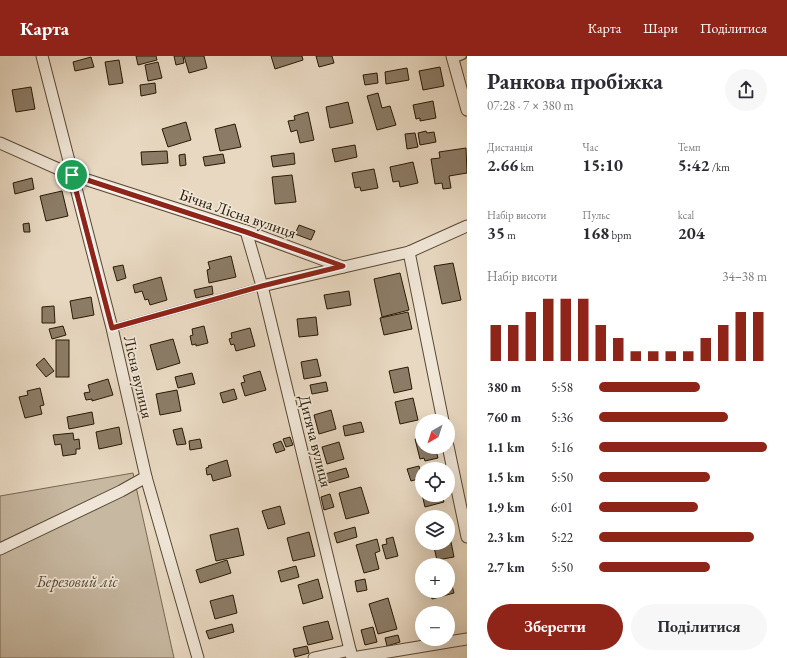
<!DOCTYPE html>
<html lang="uk">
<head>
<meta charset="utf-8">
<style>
	body { margin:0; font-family:"EB Garamond",serif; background:#f7f7f7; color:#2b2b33; height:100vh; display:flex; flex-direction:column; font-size:15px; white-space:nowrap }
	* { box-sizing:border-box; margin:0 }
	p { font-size:13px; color:#7c7c81 }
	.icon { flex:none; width:22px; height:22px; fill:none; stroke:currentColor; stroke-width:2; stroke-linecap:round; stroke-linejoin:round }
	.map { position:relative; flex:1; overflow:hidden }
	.drawer { display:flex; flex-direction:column; background:#fff; width:320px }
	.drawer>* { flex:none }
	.needle { width:26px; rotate:219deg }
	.fabs { position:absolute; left:415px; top:358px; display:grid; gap:8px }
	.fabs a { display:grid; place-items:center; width:40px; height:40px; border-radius:50%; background:#fff; box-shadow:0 4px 16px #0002; font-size:20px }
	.pin { position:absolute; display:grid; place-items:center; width:34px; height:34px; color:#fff; margin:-17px; border:2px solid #fff; border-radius:50%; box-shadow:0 1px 4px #0007 }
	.round { display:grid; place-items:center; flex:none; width:42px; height:42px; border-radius:21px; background:#f7f7f7 }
	.head { display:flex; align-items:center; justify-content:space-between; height:68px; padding:0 20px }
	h1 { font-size:22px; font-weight:700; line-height:30px }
	.figures { display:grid; grid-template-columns:repeat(3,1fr); gap:6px; height:68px; padding:4px 20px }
	.figures div { display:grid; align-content:center }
	.figures b { font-size:17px; font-weight:700 }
	.figures small { font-size:11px; font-weight:400 }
	.figures p { font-size:11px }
	.chart { height:112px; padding:8px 20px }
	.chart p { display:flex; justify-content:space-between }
	.chart svg { width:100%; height:72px; margin-top:4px; stroke:#8f2418; stroke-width:6 }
	.button { display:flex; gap:8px; margin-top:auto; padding:8px 20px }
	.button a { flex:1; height:46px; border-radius:24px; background:#8f2418; color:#fff; font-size:16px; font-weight:700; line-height:46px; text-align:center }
	.button a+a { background:#f7f7f7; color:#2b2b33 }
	ul { padding:0 20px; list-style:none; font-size:13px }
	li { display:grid; grid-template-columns:64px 48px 1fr; align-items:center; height:30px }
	li i { height:10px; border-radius:5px; background:#8f2418 }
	header { display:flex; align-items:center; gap:24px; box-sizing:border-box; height:56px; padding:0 20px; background:#8f2418; color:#fff }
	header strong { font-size:19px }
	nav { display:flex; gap:22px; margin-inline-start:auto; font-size:14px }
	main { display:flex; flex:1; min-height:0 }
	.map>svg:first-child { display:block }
</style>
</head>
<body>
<header>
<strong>Карта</strong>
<nav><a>Карта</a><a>Шари</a><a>Поділитися</a></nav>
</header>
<main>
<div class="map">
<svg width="467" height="602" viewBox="0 0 467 602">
	<rect width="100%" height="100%" fill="#e8d8c1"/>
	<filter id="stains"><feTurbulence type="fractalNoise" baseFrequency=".005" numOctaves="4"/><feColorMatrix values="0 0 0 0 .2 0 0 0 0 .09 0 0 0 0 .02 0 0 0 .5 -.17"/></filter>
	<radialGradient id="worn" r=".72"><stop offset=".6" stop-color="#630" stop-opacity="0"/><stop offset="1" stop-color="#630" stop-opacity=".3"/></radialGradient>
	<polygon fill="#c7b8a1" stroke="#786853" points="133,417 174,602 0,602 0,440"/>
	<g fill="#8c7c67" stroke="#281905">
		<polygon points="136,0 156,0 157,4 138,9"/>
		<polygon points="174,0 183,0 184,7 176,9"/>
		<polygon points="184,0 204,0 207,12 189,17"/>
		<polygon points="271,0 302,0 303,4 275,13"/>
		<polygon points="316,0 332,0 334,7 319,11"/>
		<polygon points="91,1 94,11 75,15 73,6"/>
		<polygon points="119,4 123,27 109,29 105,6"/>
		<polygon points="158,6 162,22 148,25 145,9"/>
		<polygon points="440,11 444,30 423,34 419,15"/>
		<polygon points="407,12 409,24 386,28 385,16"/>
		<polygon points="377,17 378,27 365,29 363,19"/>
		<polygon points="155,27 156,37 141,40 140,29"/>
		<polygon points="31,31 35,53 16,56 12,34"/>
		<polygon points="378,37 382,52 390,50 396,69 377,74 367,40"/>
		<polygon points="433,45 436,62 420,65 420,62 416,63 413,49"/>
		<polygon points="348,46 353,67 330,72 326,51"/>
		<polygon points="308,56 314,84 300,87 297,74 291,76 288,65 295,64 294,60"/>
		<polygon points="186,66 191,84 168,91 162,73"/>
		<polygon points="235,68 241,91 220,95 215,73"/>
		<polygon points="426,75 427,77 434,76 436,86 420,89 418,77"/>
		<polygon points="415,77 418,91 407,93 405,78"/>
		<polygon points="355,89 357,101 335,106 332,93"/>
		<polygon points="466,92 467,117 449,120 451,132 443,133 442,127 435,128 431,103 440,102 439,96"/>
		<polygon points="167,95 168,107 142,109 141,96"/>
		<polygon points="294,97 295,108 273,111 271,100"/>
		<polygon points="185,98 186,109 180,110 179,99"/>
		<polygon points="223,98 225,107 205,110 203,101"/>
		<polygon points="413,106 418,127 400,131 399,125 393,126 390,111"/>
		<polygon points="374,113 378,132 361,135 360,131 355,132 352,117"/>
		<polygon points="292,119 296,146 275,148 272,121"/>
		<polygon points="32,122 34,133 15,138 13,127"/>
		<polygon points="62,135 68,160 46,165 40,140"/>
		<polygon points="29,167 30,176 24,176 23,168"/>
		<polygon points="299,169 315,175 311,184 295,178"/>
		<polygon points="231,200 236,221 209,227 207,214 210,213 208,206"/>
		<polygon points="453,207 461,244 442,248 434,210"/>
		<polygon points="123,209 126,222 117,225 113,211"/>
		<polygon points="400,217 409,254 382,261 374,223"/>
		<polygon points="161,221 167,244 150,249 148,243 145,244 142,235 135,237 133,229"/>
		<polygon points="212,230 213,238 196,242 194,234"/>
		<polygon points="349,235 351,249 327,253 324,239"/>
		<polygon points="91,241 94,259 73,263 70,245"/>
		<polygon points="54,250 55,267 42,267 42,251"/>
		<polygon points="408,256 412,273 384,279 380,262"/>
		<polygon points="316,261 318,279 299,281 297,263"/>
		<polygon points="63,270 66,279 52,283 49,273"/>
		<polygon points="204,270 208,287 196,290 196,288 192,289 190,280 193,279 192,273"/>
		<polygon points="250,272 255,290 236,295 234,288 231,289 229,283 232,282 231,277"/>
		<polygon points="173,283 180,307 157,314 150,289"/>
		<rect x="56" y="284" width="13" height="37"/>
		<polygon points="44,302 54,315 46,321 36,309"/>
		<polygon points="317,303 321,320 304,323 301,306"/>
		<polygon points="408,311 412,333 394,337 389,315"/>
		<polygon points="260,315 266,334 245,340 241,327 245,326 243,320"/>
		<polygon points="192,317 195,328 178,332 175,321"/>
		<polygon points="108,323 113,339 92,345 92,343 86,344 84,337 90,336 88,329"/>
		<polygon points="326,326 328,335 312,338 310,329"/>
		<polygon points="40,332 44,349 40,350 42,358 25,362 19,341 28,339 27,335"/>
		<polygon points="234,333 237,343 223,347 220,337"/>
		<polygon points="177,334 181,355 160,359 156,338"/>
		<polygon points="413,342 418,364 400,368 395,346"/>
		<polygon points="331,354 336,373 319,378 314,359"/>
		<polygon points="92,356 94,368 69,373 67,361"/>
		<polygon points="361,366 364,376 345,380 343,370"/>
		<polygon points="119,371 122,388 99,393 96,376"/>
		<polygon points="182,372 186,388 177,389 173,374"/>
		<polygon points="73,377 74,384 79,383 80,393 76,393 76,398 63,400 61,388 55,389 53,379"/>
		<polygon points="290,381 293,389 286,391 283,383"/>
		<polygon points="422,381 422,391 435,391 438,402 425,405 424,402 420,403 415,383"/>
		<polygon points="200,383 202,392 190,394 189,385"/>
		<polygon points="281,385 285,394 276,397 273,388"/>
		<polygon points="339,386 344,403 327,408 322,391"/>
		<polygon points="227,404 231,420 213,425 211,418 207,419 206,412 209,411 208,410"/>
		<polygon points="419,410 422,422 411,425 407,413"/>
		<polygon points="346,412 349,421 328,427 325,418"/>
		<polygon points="420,430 422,430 422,439 442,439 444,446 425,451"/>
		<polygon points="361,431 369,457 346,463 339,437"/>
		<polygon points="330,438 334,451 324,454 321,441"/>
		<polygon points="280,450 285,468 268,473 262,455"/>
		<polygon points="355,471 357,481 337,487 334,477"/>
		<polygon points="238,472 244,499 216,505 210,479"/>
		<polygon points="309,476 315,500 293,505 287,482"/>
		<polygon points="448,476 449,476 454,501 437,504 433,487 448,487"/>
		<polygon points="393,481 398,500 386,503 382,489 387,488 386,483"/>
		<polygon points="377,483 380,495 375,497 379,513 364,517 356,489"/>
		<polygon points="227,504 231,517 200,527 196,514"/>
		<polygon points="296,510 299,521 281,526 278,515"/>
		<polygon points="448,522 450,522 454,537 432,543 430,535 448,535"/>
		<polygon points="318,523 323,542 303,548 298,529"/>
		<polygon points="365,523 367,534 357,536 355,525"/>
		<polygon points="233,539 237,557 215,563 210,545"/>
		<polygon points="388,542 397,573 378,578 369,548"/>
		<polygon points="328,565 333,583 308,589 303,571"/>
		<polygon points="232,568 234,576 209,583 206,575"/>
		<polygon points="373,571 377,586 365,589 361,574"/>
		<polygon points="398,579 400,586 387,590 385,582"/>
		<polygon points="307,590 309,597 295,601 293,593"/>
	</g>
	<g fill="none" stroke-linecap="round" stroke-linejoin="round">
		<defs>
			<g id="lane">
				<polyline points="453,4 463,0"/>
				<polyline points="112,272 262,230"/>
			</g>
			<g id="street">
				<polyline points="42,0 112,272 146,421 198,602"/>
				<polyline points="452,0 467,54"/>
				<polyline points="0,87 72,119 246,175 343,211"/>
				<polyline points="246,175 262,230 352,602"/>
				<polyline points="409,196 443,365"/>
				<polyline points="262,230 409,196 467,170"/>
				<polyline points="448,390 467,481"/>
				<polyline points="0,493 121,435 146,421"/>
				<polyline points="314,602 350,594"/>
				<polyline points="352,602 467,583"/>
			</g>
		</defs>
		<use href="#lane" stroke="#584934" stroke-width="8"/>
		<use href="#street" stroke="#584934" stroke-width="13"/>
		<use href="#lane" stroke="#f0e6d7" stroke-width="5.5"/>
		<use href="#street" stroke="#f0e6d7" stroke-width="11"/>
	</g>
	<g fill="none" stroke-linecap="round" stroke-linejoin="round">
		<defs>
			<polygon id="route" points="72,119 246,176 343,210 262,230 112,272"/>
		</defs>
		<use href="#route" stroke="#fff" stroke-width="8"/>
		<use href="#route" stroke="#8f2418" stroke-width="5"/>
	</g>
	<g text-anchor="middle" stroke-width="3.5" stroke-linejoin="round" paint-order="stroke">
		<g font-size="16" fill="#281905" stroke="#f0e6d7">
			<text transform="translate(238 157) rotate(19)" y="6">Бічна Лісна вулиця</text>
			<text transform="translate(139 321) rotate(77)" y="6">Лісна вулиця</text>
			<text transform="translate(316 385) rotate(76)" y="6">Дитяча вулиця</text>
		</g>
		<g font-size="16" font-style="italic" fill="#584934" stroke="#f0e6d7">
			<text x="77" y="531">Березовий ліс</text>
		</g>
	</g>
	<rect width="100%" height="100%" filter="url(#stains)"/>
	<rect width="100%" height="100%" fill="url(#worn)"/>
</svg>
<div class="fabs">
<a><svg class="needle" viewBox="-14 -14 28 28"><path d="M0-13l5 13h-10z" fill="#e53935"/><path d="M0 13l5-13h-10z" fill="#7c7c81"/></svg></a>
<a><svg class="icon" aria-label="locate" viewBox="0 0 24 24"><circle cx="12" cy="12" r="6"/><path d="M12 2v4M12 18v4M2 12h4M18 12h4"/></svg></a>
<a><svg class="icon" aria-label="layers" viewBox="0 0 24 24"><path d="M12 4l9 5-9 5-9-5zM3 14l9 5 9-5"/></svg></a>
<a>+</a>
<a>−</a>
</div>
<div class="pin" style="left:72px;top:119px;background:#1e9e55"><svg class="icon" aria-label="arrive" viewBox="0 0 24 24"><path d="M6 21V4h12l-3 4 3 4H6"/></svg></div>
</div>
<section class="drawer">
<div class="head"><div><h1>Ранкова пробіжка</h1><p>07:28 · 7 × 380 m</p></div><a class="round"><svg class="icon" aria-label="share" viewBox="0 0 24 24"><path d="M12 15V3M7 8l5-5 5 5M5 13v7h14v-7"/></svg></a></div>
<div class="figures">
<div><p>Дистанція</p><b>2.66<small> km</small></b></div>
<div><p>Час</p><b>15:10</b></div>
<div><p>Темп</p><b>5:42<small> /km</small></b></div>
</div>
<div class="figures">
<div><p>Набір висоти</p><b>35<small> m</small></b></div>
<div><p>Пульс</p><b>168<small> bpm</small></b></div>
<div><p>kcal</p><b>204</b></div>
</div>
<div class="chart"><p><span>Набір висоти</span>34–38 m</p>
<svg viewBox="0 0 160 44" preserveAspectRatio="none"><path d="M5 44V22M15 44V22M25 44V14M35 44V6M45 44V6M55 44V6M65 44V22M75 44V30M85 44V38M95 44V38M105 44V38M115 44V38M125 44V30M135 44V22M145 44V14M155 44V14"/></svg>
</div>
<ul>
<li><b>380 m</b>5:58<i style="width:60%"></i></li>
<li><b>760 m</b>5:36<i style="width:77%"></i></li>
<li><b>1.1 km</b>5:16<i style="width:100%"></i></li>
<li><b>1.5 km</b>5:50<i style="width:66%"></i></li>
<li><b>1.9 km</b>6:01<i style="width:59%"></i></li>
<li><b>2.3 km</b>5:22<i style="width:92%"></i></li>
<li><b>2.7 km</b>5:50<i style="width:66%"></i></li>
</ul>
<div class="button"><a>Зберегти</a><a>Поділитися</a></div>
</section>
</main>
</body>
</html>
